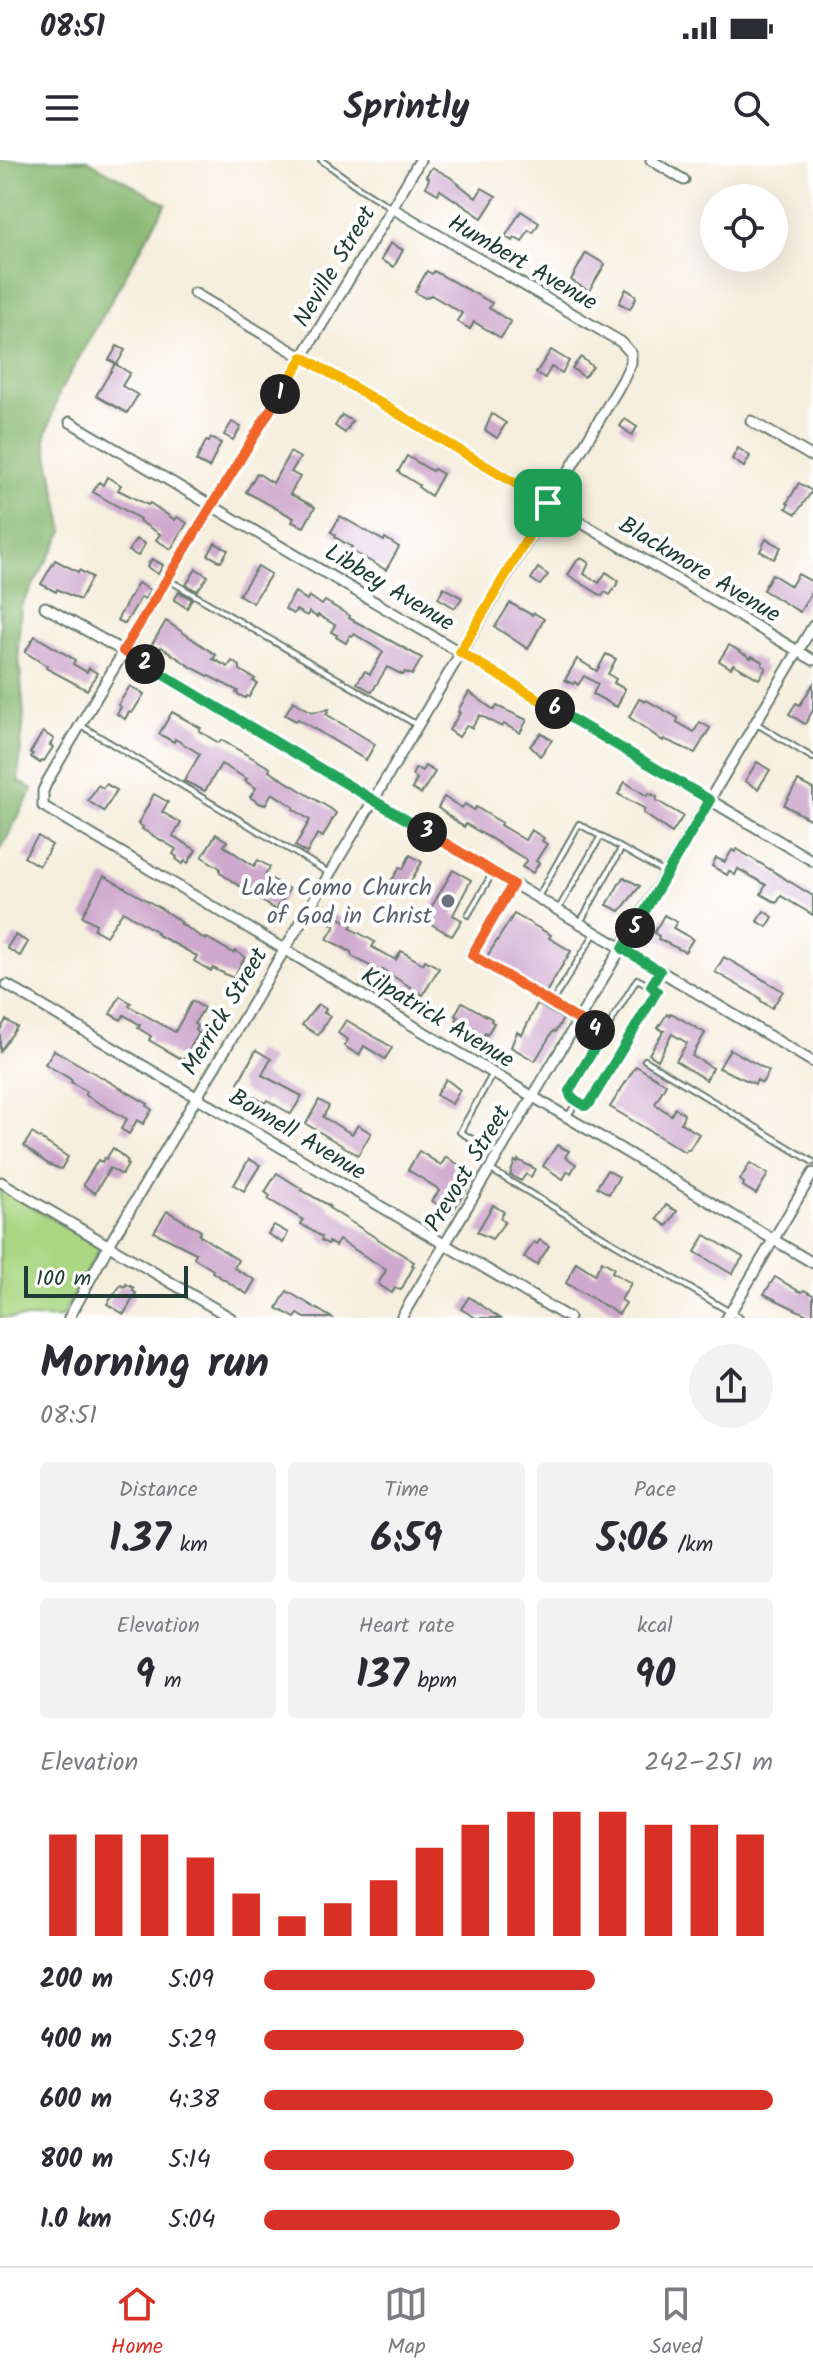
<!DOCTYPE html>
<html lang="en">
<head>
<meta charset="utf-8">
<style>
	body { margin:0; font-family:Kalam,sans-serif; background:#f2f2f3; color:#2b2b33; height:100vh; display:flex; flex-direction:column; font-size:30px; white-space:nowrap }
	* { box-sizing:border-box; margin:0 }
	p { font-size:26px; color:#7c7c81 }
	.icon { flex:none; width:44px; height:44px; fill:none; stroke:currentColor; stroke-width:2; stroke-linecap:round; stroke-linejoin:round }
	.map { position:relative; height:1158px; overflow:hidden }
	.panel { display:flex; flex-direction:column; background:#fff; flex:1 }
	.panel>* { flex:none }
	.buttons { position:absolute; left:700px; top:24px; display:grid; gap:16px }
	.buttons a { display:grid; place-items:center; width:88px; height:88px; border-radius:50%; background:#fff; box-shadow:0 8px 32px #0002; font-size:40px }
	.scale { position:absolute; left:24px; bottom:20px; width:164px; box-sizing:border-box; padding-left:8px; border:4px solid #1f3d34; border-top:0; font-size:22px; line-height:28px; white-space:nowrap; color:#1f3d34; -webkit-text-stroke:6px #fff; paint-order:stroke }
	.pin { position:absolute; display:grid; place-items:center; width:68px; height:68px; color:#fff; margin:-34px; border-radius:16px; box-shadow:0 4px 12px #0006 }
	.km { position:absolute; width:40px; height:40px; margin:-20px; border-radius:50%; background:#222; color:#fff; font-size:22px; line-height:40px; text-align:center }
	.round { display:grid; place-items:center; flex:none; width:84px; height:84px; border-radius:42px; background:#f2f2f3 }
	.overview { display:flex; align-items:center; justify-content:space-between; height:136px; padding:0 40px }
	h1 { font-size:44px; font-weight:700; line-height:60px }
	.figures { display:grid; grid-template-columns:repeat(3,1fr); gap:12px; height:136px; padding:8px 40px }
	.figures div { display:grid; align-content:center; border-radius:8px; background:#f2f2f3; text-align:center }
	.figures b { font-size:40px; font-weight:700 }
	.figures small { font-size:22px; font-weight:400 }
	.figures p { font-size:22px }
	.chart { height:224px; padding:16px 40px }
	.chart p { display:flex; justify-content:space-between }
	.chart svg { width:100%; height:144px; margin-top:8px; stroke:#d93025; stroke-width:6 }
	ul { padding:0 40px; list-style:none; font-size:26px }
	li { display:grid; grid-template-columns:128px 96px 1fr; align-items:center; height:60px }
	li i { height:20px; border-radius:10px; background:#d93025 }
	.status { display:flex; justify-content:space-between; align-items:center; height:56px; padding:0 40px; background:#fff; direction:ltr }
	.status svg { height:22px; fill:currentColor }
	header { display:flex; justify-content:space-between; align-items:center; height:104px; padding:0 40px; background:#fff; font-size:36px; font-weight:700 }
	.menu { display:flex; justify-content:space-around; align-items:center; height:112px; border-top:2px solid #e1e1e2; background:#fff; font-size:22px; color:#7c7c81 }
	.menu a { display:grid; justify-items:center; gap:4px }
	.menu .on { color:#d93025 }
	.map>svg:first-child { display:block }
</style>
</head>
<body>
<div class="status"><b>08:51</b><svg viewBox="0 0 49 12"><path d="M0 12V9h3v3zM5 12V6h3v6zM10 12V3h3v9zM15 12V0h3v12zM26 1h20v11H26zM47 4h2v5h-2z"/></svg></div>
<header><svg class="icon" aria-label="menu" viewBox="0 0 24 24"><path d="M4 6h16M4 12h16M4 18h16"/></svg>Sprintly<svg class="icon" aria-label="search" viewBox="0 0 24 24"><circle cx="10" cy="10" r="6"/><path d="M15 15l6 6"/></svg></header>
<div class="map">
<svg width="813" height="1158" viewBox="0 0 813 1158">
	<rect width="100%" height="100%" fill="#fff"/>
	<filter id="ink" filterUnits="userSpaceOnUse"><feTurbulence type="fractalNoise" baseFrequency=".0125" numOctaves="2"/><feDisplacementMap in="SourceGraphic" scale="16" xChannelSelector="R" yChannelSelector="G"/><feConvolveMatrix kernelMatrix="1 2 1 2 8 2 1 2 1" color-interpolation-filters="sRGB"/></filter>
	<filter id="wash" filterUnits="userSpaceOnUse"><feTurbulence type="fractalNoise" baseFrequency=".006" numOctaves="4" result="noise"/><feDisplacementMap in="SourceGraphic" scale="32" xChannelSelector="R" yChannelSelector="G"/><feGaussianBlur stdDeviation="1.8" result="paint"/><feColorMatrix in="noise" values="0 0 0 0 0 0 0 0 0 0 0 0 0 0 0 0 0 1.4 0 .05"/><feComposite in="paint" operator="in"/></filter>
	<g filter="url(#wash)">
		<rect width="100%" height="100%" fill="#f6eedd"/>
		<polygon fill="#abd783" stroke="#658a5c" stroke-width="2" points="0,1028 100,1088 61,1158 0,1158"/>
		<polygon fill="#88b871" stroke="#547a52" stroke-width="2" points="0,0 87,0 166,44 59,233 45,279 64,371 21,446 18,486 24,555 18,621 33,629 0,691"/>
		<g id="blocks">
			<g fill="#cea8cd">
				<polygon points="432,7 450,17 476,38 482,28 496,36 482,58 440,30 438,34 426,27 429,18 426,16"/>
				<polygon points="521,51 539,63 533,73 529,70 522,82 515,78 513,81 505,77"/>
				<polygon points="390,83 403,90 394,107 381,100"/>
				<polygon points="586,93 605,104 589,131 571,120"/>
				<polygon points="427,111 432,114 434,111 492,143 489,148 511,162 501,178 474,162 470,169 457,161 462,153 431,135 425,138 415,132"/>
				<polygon points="626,129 635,135 636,138 630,149 619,143"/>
				<polygon points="117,186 125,190 117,204 109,200"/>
				<polygon points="551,190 569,201 562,213 551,207 545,218 536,213"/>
				<polygon points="581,197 593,207 584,217 572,208"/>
				<polygon points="115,204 130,213 122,226 138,235 127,253 96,236"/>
				<polygon points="492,254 506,263 497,278 485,270"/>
				<polygon points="342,255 352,261 345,273 335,266"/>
				<polygon points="625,259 637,267 632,275 620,266"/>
				<polygon points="232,262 241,267 233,280 224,275"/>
				<polygon points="211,278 221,283 209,308 196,301 206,281 209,282"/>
				<polygon points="738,288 750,296 744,307 732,299"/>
				<polygon points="290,292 300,298 291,312 300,317 290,334 315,347 304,367 292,362 294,358 246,332 257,313 273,323"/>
				<polygon points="407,296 432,311 434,309 443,314 431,336 418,327 419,325 398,312"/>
				<polygon points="107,317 121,325 118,330 148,345 150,343 175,360 177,357 187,363 171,389 156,380 160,374 139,361 140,359 93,332 99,322 103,325"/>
				<polygon points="799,323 812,331 796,354 786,348 789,344 787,343"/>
				<polygon points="340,356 384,381 385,378 399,387 386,410 350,390 352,387 335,377 336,375 331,372"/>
				<polygon points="136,379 145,384 138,396 129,391"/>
				<polygon points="766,379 781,387 774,399 760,391"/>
				<polygon points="215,383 228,390 221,402 208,395"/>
				<polygon points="581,398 589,403 584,414 599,423 606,412 619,421 610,435 605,432 602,436 568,415 578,399 580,400"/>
				<polygon points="152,399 163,405 158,414 147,407"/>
				<polygon points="55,400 78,412 79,410 92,417 80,440 57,429 56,432 41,424"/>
				<polygon points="258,406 271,414 253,443 239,435"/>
				<polygon points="538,408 548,415 540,425 531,419"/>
				<polygon points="196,409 208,416 197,431 186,425"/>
				<polygon points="772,414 791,426 798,414 813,422 813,429 800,452 763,430"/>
				<polygon points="138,423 150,430 145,439 141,437 125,464 117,460"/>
				<polygon points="444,427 462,438 455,448 438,438"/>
				<polygon points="179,432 192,439 187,448 174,440"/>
				<polygon points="295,432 307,440 309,436 322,445 325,441 350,456 349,458 422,498 412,515 405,512 403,515 387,507 372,532 357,523 365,511 370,514 383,492 354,474 353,476 350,475 346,483 336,477 337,475 331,472 335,465 318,455 317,457 309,452 307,456 296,450 293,454 285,449"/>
				<polygon points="510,443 532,455 534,453 544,459 528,489 495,467"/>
				<polygon points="166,461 216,495 213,499 228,507 232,501 240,506 240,510 255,519 253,521 257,523 249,537 247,536 245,538 236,533 238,531 191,507 161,487 159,490 151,486"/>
				<polygon points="35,476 75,500 73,504 87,512 89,508 97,513 87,530 46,508 47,506 25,492"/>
				<polygon points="729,485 751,498 752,496 763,502 762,505 766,508 759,519 733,504 731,508 719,501"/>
				<polygon points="606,494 616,499 608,514 616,519 614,523 625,529 617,547 593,534 598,524 584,516 578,525 575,522 573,524 565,520 577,499 597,511"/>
				<polygon points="813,524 813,550 805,564 789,554 796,543 800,545"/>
				<polygon points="130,526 144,534 132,553 129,552 125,559 117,554 121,547 118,545"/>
				<polygon points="469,532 494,550 497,546 527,560 520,573 504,564 502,567 480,555 472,568 467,565 459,577 449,570 460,553 458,552 460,547"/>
				<polygon points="639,539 645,542 646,540 678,558 677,562 694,572 700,562 710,568 695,593 664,579 663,581 629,557"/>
				<polygon points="293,541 312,552 329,549 326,554 375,584 366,600 298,559 296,561 285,555"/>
				<polygon points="172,552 201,568 199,571 219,583 221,580 270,608 269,611 331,649 336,653 323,677 317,674 307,693 295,686 310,660 293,649 294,647 272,633 265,645 259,643 250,637 256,628 245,621 247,619 221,604 205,631 184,621 200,594 175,579 174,582 159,574"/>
				<polygon points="43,572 54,579 50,585 53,587 44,601 42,600 40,603 31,597 33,594 30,593"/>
				<polygon points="541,573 552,580 540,596 530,586"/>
				<polygon points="757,602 770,610 758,629 745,621"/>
				<polygon points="425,606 435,612 421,634 412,629 417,619 412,615 416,608 422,611"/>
				<polygon points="798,621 813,629 813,661 784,645"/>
				<polygon points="625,622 647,636 649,633 657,637 656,640 683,656 672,673 643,653 645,649 618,634"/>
				<polygon points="106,624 117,630 104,651 88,641 98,625 103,628"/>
				<polygon points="154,634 168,642 162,652 181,663 173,676 196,690 188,703 185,701 183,704 176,699 177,697 173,694 176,689 142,669 143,667 138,664"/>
				<polygon points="444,637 462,648 465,644 474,650 476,647 502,663 500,665 525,680 531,670 544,678 542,681 547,684 536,701 539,703 533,713 522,707 527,700 466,664 464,667 438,648"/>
				<polygon points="216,674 227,681 224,686 254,706 258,700 270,707 265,715 289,729 276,750 223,715 220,712 220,708 202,697"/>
				<polygon points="38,676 52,685 39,706 24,697"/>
				<polygon points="737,689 813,736 813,755 781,736 777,743 761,734 766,725 738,709 735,715 729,711 727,715 712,706 716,698 725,702 732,690 735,692"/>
				<polygon points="410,695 422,702 407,728 392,720 400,707 403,709"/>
				<polygon points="453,710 471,720 453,755 462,760 452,776 424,760"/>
				<polygon points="104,716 162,749 182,763 181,764 206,780 207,778 233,793 235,791 245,797 233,818 213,808 211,811 194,801 197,796 156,774 157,772 123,751 106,776 94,769 96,764 82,756"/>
				<polygon points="623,717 640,726 620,751 607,745"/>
				<polygon points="764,751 773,757 767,767 757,761"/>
				<polygon points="331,753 352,765 350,768 375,782 372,787 396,800 401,791 423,804 425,800 439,808 423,835 383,810 379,811 352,796 351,792 327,779 335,766 327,761"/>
				<polygon points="514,754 551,775 549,778 571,791 545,834 486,798"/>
				<polygon points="664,755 677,762 673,768 693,779 685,792 658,779 659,776 654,773"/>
				<polygon points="15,775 28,782 20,796 7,788"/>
				<polygon points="724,797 783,831 772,848 761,841 760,838 715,812"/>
				<polygon points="120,836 131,843 129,846 175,872 192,841 204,848 194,864 197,866 195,870 199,873 183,900 149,880 151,876 138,868 140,865 124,855 121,860 110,854"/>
				<polygon points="462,842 492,859 491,861 494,863 487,875 485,873 483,876 456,860 458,857 455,855"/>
				<polygon points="318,844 326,849 324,853 330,856 318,875 302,865"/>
				<polygon points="537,844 563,859 555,872 553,871 535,901 511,887 517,872 522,875"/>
				<polygon points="671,853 705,873 692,896 713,908 706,920 676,901 687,883 672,874 658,900 649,894 664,871 658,868 667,854 669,856"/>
				<polygon points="6,860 17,867 0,891 0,870"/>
				<polygon points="346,860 390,886 392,888 385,899 364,886 359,895 344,886 348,880 338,873"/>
				<polygon points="730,889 769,911 762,923 757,920 755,924 719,908"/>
				<polygon points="54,890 148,944 147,946 152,950 143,964 137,960 129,974 121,969 127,959 85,935 87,932 71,922 72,920 45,904"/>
				<polygon points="256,890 271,899 262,915 302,936 291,954 267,940 265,943 241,929 243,926 238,923"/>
				<polygon points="636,906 666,924 655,944 671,955 675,948 684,954 681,963 699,974 689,990 687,989 685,992 610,947"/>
				<polygon points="446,919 460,930 452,944 436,935"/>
				<polygon points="319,940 329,946 323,957 352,974 358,965 371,973 358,995 306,964"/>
				<polygon points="32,973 68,997 61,1009 48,1004 24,986"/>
				<polygon points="557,985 569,991 565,997 576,1004 571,1013 568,1011 563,1019 543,1006"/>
				<polygon points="113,988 128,1001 126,1004 128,1005 122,1015 110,1008 95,1033 84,1026 84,1023 98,1000 102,1002 104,998 106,999"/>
				<polygon points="419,991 441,1005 446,997 475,1015 452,1053 432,1041 439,1031 437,1028 408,1010"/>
				<polygon points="249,999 260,1005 244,1031 234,1025"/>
				<polygon points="518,1000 535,1009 531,1017 526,1014 521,1021 510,1015 515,1001 517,1003"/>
				<polygon points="750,1003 768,1014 756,1034 743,1026 744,1023 740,1020"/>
				<polygon points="607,1010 619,1017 609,1034 597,1027"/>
				<polygon points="277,1013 302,1029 301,1030 330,1046 329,1048 414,1102 412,1105 414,1106 401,1130 395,1128 392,1133 378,1124 386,1110 381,1106 339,1080 335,1086 329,1082 328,1084 321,1080 322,1077 301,1064 303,1060 268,1039 270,1036 265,1032"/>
				<polygon points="493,1045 504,1052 500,1058 505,1062 492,1079 477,1072"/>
				<polygon points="666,1045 677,1051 667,1066 657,1059"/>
				<polygon points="167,1051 201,1071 199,1075 238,1100 234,1108 255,1120 247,1134 212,1112 213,1110 194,1098 196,1093 154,1072"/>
				<polygon points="274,1065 288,1073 283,1083 268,1074"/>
				<polygon points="705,1075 743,1097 732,1114 695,1092"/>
				<polygon points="540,1080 549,1086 537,1105 524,1097 534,1082 537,1084"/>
				<polygon points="602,1101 614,1108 612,1112 631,1123 621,1140 626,1143 619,1154 566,1123 576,1102 595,1114"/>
				<polygon points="775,1117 797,1130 802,1132 804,1130 813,1135 813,1158 764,1134"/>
				<polygon points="126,1124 134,1128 133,1131 136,1133 124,1154 107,1144 121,1125 125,1127"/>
				<polygon points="287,1131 332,1158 305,1158 298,1154 295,1158 277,1148"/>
				<polygon points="469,1137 478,1143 500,1158 476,1158 461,1149"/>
			</g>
		</g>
	</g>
	<g filter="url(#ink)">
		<use href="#blocks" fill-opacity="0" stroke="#6a7b6f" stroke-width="2"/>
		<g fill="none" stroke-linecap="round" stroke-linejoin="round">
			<defs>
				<g id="lane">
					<polyline points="321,0 358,27 390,47"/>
					<polyline points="167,419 417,565"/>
					<polyline points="757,564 813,598"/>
					<polyline points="80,565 329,713"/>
					<polyline points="513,724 472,795 577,860"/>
					<polyline points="538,737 579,664 665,713"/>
					<polyline points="559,748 601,676"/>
					<polyline points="468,755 492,714"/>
					<polyline points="581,761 621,689"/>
					<polygon points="637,819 656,829 655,835 590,943 585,946 571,937 569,931"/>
					<polyline points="651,826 660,811"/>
					<polyline points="551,844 595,773"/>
					<polyline points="581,861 603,874"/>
					<polyline points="645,900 813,1002"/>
					<polyline points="492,915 460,972 496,993"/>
					<polyline points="568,956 577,941"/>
					<polyline points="491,1010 740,1158"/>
				</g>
				<g id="street">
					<path d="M420,0C298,209 168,412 47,622L43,631V646L813,1103"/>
					<polyline points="651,0 684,20"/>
					<polyline points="194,133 813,500"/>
					<polyline points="751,261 813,297"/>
					<polyline points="70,262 813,701"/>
					<polyline points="45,447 123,491 813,902"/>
					<polyline points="7,825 569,1158"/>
					<polyline points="1,1022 231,1158"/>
					<polyline points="69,1158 109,1085 623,220 631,203 631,193 621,182 392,48"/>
					<polyline points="401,1158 813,466"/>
					<polyline points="727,1158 813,1013"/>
				</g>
			</defs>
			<use href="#lane" stroke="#6a7b6f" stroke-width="8"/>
			<use href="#street" stroke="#6a7b6f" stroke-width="13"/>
			<use href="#lane" stroke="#fff" stroke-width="4"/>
			<use href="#street" stroke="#fff" stroke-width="9"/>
		</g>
	</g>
	<g fill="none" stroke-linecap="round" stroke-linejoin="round" filter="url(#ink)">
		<defs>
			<polyline id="split-1" points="280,234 303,197 548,343"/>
			<polyline id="split-2" points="145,504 123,491 280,234"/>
			<polyline id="split-3" points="145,504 427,672"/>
			<polyline id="split-4" points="427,672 513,724 472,795 595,870"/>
			<polyline id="split-5" points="595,870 603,874 569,931 571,937 585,946 590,943 657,831 651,826 660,811 623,789 635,768"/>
			<polyline id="split-6" points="555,549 710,640 635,768"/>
			<polyline id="split-7" points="548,343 460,492 555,549"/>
		</defs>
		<use href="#split-1" stroke="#fff" stroke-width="16"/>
		<use href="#split-2" stroke="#fff" stroke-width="16"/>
		<use href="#split-3" stroke="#fff" stroke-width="16"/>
		<use href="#split-4" stroke="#fff" stroke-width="16"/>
		<use href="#split-5" stroke="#fff" stroke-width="16"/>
		<use href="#split-6" stroke="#fff" stroke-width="16"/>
		<use href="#split-7" stroke="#fff" stroke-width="16"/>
		<use href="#split-1" stroke="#f5b400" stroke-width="10"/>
		<use href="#split-2" stroke="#f0652b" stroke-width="10"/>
		<use href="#split-3" stroke="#22a559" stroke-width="10"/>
		<use href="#split-4" stroke="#f0652b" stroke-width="10"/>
		<use href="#split-5" stroke="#22a559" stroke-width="10"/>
		<use href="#split-6" stroke="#22a559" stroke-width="10"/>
		<use href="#split-7" stroke="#f5b400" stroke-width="10"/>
	</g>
	<circle fill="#6b7280" stroke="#fff" stroke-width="3" cx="448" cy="741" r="8"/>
	<g text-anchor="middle" stroke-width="8" stroke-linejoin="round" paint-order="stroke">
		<g font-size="24" fill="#1f3d34" stroke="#fff">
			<text transform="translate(523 102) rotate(30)" y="8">Humbert Avenue</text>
			<text transform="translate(334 106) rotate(-59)" y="8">Neville Street</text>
			<text transform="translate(700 409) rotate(31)" y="8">Blackmore Avenue</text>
			<text transform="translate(390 427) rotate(31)" y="8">Libbey Avenue</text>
			<text transform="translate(224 851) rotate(-59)" y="8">Merrick Street</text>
			<text transform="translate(438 857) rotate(31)" y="8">Kilpatrick Avenue</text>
			<text transform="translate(298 974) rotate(31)" y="8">Bonnell Avenue</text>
			<text transform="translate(467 1008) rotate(-59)" y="8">Prevost Street</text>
		</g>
		<g font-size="24" fill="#5b616d" stroke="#fff" text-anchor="end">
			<text x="432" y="735">Lake Como Church<tspan x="432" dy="28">of God in Christ</tspan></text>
		</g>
	</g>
</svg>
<div class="buttons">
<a><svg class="icon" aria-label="locate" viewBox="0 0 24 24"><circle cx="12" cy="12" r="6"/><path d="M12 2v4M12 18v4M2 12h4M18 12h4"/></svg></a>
</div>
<div class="scale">100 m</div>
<div class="pin" style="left:548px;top:343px;background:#1e9e55"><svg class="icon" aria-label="arrive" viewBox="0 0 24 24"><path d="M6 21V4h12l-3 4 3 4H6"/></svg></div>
<b class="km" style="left:280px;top:234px">1</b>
<b class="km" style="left:145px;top:504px">2</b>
<b class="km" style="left:427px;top:672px">3</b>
<b class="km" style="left:595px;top:870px">4</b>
<b class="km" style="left:635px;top:768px">5</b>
<b class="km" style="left:555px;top:549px">6</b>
</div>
<section class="panel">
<div class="overview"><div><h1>Morning run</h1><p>08:51</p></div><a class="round"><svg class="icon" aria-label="share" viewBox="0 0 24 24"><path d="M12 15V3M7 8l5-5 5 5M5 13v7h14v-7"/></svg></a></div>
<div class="figures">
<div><p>Distance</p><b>1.37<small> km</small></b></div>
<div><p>Time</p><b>6:59</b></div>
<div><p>Pace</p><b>5:06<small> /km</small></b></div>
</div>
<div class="figures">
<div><p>Elevation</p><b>9<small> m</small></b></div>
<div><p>Heart rate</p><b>137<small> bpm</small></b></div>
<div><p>kcal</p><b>90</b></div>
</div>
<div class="chart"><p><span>Elevation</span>242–251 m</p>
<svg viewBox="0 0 160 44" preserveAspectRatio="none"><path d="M5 44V13M15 44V13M25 44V13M35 44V20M45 44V31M55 44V38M65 44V34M75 44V27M85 44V17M95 44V10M105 44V6M115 44V6M125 44V6M135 44V10M145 44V10M155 44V13"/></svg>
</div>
<ul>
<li><b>200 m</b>5:09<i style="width:65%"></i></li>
<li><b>400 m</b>5:29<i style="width:51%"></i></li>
<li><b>600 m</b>4:38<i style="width:100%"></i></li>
<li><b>800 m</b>5:14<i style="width:61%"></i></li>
<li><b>1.0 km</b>5:04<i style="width:70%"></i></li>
</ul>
</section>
<nav class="menu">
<a class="on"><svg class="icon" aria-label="home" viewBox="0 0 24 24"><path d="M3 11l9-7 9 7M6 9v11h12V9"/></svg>Home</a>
<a><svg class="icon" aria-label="map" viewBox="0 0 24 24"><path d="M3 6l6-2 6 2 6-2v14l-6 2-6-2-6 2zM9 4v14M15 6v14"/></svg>Map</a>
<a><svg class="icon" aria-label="saved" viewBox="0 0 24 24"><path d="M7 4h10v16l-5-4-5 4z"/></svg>Saved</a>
</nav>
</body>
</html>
